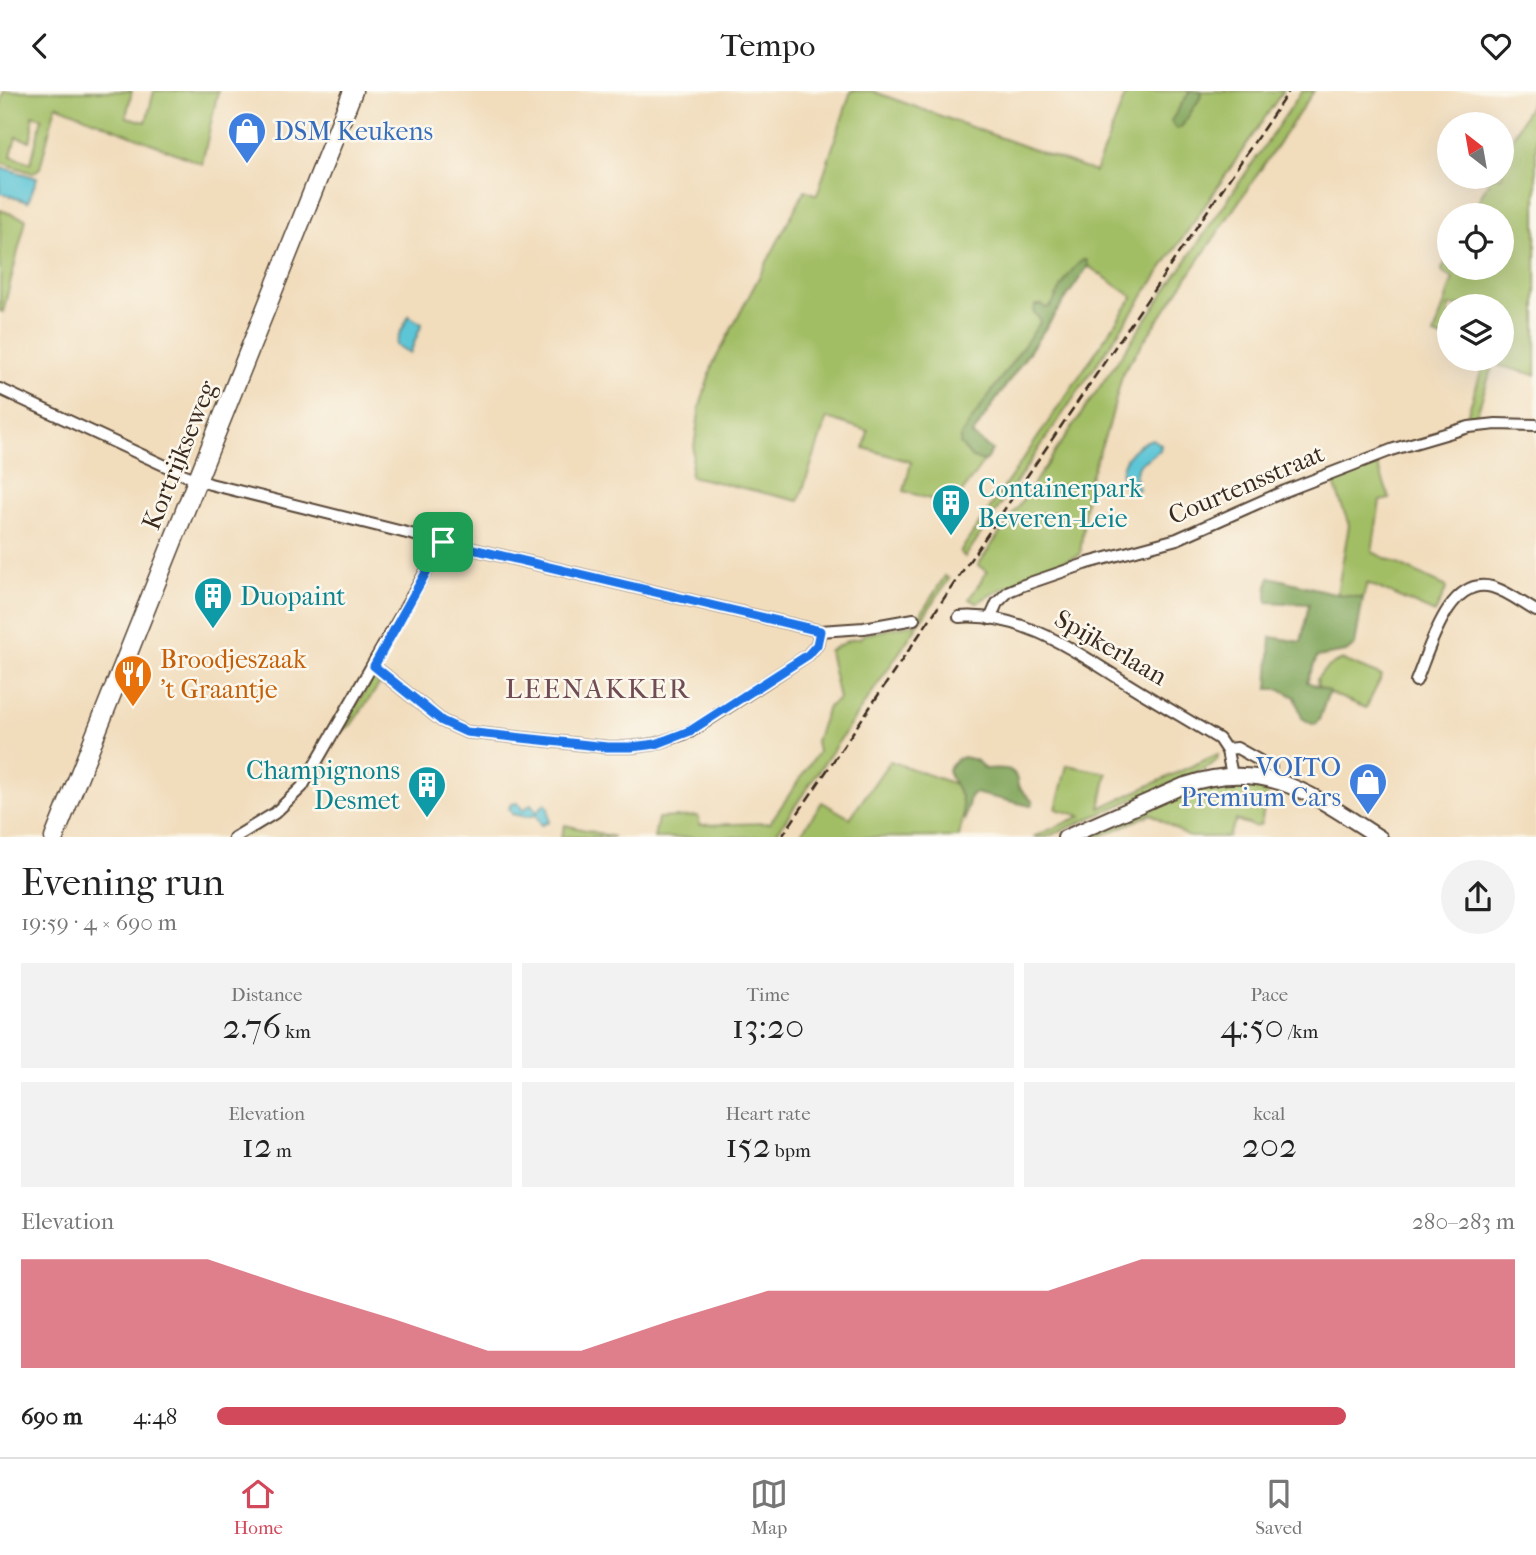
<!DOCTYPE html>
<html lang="en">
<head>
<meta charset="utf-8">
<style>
	body { margin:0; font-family:"IM FELL French Canon",serif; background:#f2f2f2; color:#222; height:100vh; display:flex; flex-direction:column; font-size:26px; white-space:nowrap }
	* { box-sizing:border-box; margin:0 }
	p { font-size:23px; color:#767676 }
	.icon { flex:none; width:38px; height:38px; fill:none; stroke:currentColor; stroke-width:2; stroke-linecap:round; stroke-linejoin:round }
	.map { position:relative; height:746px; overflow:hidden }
	.panel { display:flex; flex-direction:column; background:#fff; flex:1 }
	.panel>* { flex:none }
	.needle { width:46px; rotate:329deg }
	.controls { position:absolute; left:1437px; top:21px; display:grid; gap:14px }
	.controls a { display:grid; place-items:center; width:77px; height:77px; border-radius:50%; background:#fff; box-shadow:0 7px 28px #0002; font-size:35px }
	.pin { position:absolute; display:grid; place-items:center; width:60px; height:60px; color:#fff; margin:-30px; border-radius:14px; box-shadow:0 4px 10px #0006 }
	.round { display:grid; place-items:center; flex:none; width:74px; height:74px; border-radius:37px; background:#f2f2f2 }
	.headline { display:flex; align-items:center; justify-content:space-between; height:119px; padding:0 21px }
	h1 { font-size:38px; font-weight:600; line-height:52px }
	.metrics { display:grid; grid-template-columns:repeat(3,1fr); gap:10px; height:119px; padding:7px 21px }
	.metrics div { display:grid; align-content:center; border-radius:0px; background:#f2f2f2; text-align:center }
	.metrics b { font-size:35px; font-weight:600 }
	.metrics small { font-size:19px; font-weight:400 }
	.metrics p { font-size:19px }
	.chart { height:196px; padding:14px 21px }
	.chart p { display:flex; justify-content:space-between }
	.chart svg { width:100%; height:126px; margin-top:7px; fill:#d1495b; opacity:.7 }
	ul { padding:0 21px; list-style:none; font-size:23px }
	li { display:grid; grid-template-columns:112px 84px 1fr; align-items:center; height:52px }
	li i { height:18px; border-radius:9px; background:#d1495b }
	header { display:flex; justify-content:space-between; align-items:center; height:91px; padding:0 21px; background:#fff; font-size:32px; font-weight:600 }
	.tab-bar { display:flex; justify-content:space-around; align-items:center; height:98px; border-top:2px solid #e0e0e0; background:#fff; font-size:19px; color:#767676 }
	.tab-bar a { display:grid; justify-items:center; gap:4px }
	.tab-bar .active { color:#d1495b }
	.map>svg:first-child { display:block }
</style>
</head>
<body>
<header><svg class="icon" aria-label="back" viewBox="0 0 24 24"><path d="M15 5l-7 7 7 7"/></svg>Tempo<svg class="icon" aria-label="heart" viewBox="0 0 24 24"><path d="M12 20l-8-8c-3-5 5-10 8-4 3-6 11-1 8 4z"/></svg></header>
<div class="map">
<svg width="1536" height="747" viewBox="0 0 1536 747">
	<rect width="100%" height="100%" fill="#fbf7ec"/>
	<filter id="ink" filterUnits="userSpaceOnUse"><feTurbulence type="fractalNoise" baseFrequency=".0143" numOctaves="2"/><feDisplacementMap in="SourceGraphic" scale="14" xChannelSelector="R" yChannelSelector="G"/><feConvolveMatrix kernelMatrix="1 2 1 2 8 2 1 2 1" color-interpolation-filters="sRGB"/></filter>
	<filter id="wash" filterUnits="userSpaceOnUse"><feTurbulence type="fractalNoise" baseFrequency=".00686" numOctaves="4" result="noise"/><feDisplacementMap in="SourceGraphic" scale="28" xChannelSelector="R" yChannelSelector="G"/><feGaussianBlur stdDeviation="1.57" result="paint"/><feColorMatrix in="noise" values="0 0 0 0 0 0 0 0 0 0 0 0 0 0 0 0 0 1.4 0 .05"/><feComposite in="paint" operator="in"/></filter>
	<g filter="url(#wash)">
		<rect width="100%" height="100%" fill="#f1dcbb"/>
		<g fill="#a2be65" stroke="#6e7442" stroke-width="2" fill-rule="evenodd">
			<path d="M4,0H132L126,26L146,31L154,0H218L202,73L56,14L40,77L33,82L0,71V16ZM32,24L42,27L31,72L11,65L16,46L30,50L33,38Z"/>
			<polygon points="851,0 872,0 1095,81 1127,0 1283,0 965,466 960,461 1133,206 1088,175 972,344 992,359 952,415 904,400 911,371 864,357 868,340 827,327 799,410 690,385 700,315 713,273 805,99 817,104"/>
			<polygon points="1302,0 1314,0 1123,281 1110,331 1088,392 1080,464 1023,485 1024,490 999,499 976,512 969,508 987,481 978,474"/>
			<polygon points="1536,2 1536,284 1493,273 1475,329 1465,331 1482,278 1454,270 1455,268 1502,268 1502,215 1449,215 1449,249 1434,244 1453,187 1443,182 1442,178 1449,165 1449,177 1502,177 1502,124 1471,124 1491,86 1502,86 1502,67"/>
			<polygon points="0,119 26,128 3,221 0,220"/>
			<polygon points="1377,373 1390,408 1380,410 1372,461 1447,496 1435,522 1367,492 1363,507 1337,503 1349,434 1333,390"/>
			<polygon points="945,485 949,488 774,746 654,747 658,727 698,725 700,734 770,732 818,661 816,650 828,616 839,608 829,560 849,549 862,547 862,544 918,532 922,521"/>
			<path d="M1343,569L1382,585L1366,617L1327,601L1318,595L1317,588C1324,577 1331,574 1343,569Z"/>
			<polygon points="379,585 384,587 351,634 341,641 372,588"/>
			<polygon points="1218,663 1217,669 1210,675 1047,746 1033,746 1081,725 1056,718 1067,674 1107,682 1100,717"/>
			<polygon points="890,670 966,697 966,711 959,746 798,747 822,711 850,727"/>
			<polygon points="1245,693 1268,697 1261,733 1256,736 1236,729 1228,746 1189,746 1151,723 1099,746 1085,746 1198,699"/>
			<polygon points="565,734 614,746 561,746"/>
		</g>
		<g fill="#81a55a" stroke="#5e683c" stroke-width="2">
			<polygon points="1190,0 1202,0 1200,7 1182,35 1177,38 1171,30"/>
			<path d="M1083,169H1086L1088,175L972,344L992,359L985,370L972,367L960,353L961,344L1039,233L1040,228L1034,222L1035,214H1042L1046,217L1051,215C1060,200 1068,179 1083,169Z"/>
			<polygon points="1270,486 1337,503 1363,507 1355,554 1346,561 1317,566 1307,591 1329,600 1319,629 1314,634 1302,627 1295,606 1280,598 1268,598 1271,546 1301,551 1309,513 1267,511 1267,496"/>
			<path d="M963,666L976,669L985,678C1003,678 1016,673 1018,695L1033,711L1031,715L974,702L970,705L965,729C961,722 964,719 962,711C961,699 950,691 948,678L957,668Z"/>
		</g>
		<g fill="#5bc5d6" stroke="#4b787a" stroke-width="2">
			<polygon points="0,76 37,87 28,111 0,102"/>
			<polygon points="409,225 422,233 410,262 396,254 399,244"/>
			<path d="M1153,348L1161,354L1160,359L1138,374L1135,386L1139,398L1130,401C1109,382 1131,353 1153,348Z"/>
			<polygon points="518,712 523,719 531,713 537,721 545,712 548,716 549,731 541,734 536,724 527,726 512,723 509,717 511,713"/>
		</g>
	</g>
	<g filter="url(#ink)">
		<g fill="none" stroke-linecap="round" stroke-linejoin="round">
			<defs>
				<g id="minor">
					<polyline points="0,298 185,384 210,393 443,451 820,540 864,537 914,528"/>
					<path d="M959,526C1024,521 1079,563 1131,595C1160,613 1190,630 1219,648L1227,660L1232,684"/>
					<polyline points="990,528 997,512 1009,500 1021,495 1088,472 1177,448 1285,400 1394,358 1469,336 1496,333 1536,334"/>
					<polyline points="374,575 442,630 466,641 607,656 631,656 655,653 690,641 808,564 817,554 820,540"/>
					<path d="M1416,590C1429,560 1448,484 1492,496C1507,500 1522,512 1536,520"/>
					<polyline points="1226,658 1237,657 1271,676"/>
					<polyline points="234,747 275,722 302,696 443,451"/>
				</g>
				<path id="tertiary" d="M1065,747L1185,694C1267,666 1314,705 1380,747"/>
				<polyline id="primary" points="54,747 353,0"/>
			</defs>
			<use href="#minor" stroke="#564536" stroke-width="14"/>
			<use href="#tertiary" stroke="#564536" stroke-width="18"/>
			<use href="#primary" stroke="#564536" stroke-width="21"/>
			<use href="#minor" stroke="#fff" stroke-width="10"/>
			<use href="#tertiary" stroke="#fff" stroke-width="14"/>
			<use href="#primary" stroke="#fff" stroke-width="18"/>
			<polyline stroke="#3b2a1e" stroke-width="2.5" stroke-dasharray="10 5" stroke-linecap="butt" points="781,747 1289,0"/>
		</g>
	</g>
	<g fill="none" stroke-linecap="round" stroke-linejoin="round" filter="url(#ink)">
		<defs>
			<polygon id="route" points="443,451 820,540 817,554 808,564 690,640 656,653 631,656 607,656 466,641 442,630 374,575"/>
		</defs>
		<use href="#route" stroke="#fff" stroke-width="14"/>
		<use href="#route" stroke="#1a73e8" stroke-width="9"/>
	</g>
	<defs>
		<symbol id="shop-pin" viewBox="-11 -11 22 30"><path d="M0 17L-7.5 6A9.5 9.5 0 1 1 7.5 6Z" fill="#3f7fe0" stroke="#fbf7ec"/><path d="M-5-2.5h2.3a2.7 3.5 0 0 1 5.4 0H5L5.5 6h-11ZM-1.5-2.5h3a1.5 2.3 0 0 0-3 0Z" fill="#fff"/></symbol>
		<symbol id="building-pin" viewBox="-11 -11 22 30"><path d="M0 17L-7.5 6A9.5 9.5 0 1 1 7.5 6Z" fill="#0f9aa8" stroke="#fbf7ec"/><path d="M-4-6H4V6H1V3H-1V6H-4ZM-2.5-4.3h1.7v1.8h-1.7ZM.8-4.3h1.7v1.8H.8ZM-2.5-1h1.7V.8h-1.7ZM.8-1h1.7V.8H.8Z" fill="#fff"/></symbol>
		<symbol id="restaurant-pin" viewBox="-11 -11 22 30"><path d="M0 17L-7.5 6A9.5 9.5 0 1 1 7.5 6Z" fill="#e8710a" stroke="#fbf7ec"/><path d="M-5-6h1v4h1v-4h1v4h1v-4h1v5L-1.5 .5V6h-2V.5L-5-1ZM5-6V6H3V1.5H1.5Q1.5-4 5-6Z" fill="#fff"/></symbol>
	</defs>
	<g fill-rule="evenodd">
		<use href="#shop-pin" x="225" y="18" width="44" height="60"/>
		<use href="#building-pin" x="929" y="390" width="44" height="60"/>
		<use href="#building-pin" x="191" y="483" width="44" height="60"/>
		<use href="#restaurant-pin" x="111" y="561" width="44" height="60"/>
		<use href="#shop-pin" x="1346" y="669" width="44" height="60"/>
		<use href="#building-pin" x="405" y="672" width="44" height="60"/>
	</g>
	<g text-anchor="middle" stroke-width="5" stroke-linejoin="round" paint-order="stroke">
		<g font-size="26" fill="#366cbe" stroke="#fbf7ec" text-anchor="start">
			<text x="274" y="49">DSM Keukens</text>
			<text x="1341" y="685" text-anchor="end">VOITO<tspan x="1341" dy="30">Premium Cars</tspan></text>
		</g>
		<g font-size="26" fill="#3b2a1e" stroke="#fbf7ec">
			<text transform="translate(179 364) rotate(-68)" y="9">Kortrijkseweg</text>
			<text transform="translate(1246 393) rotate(-23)" y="9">Courtensstraat</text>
			<text transform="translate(1111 556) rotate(30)" y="9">Spijkerlaan</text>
		</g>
		<g font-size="26" fill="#0d838f" stroke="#fbf7ec" text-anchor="start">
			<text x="978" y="406">Containerpark<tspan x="978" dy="30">Beveren-Leie</tspan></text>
			<text x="240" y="514">Duopaint</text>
			<text x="400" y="688" text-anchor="end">Champignons<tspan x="400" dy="30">Desmet</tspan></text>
		</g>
		<g font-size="26" fill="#c56008" stroke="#fbf7ec" text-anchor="start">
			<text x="160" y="577">Broodjeszaak<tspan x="160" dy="30">'t Graantje</tspan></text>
		</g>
		<g font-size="28" letter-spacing="2" fill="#704c53" stroke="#fbf7ec">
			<text x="598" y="607">LEENAKKER</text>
		</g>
	</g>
</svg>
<div class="controls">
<a><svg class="needle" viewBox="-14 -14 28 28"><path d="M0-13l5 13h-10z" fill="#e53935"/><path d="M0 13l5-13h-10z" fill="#767676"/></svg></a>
<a><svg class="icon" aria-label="locate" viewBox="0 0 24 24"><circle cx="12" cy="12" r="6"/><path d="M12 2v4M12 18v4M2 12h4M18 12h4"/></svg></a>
<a><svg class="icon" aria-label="layers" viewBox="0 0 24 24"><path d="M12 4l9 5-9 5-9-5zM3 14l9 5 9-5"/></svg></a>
</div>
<div class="pin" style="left:443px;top:451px;background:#1e9e55"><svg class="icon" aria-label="arrive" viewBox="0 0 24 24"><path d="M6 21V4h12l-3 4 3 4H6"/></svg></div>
</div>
<section class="panel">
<div class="headline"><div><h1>Evening run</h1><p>19:59 · 4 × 690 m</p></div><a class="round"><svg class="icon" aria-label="share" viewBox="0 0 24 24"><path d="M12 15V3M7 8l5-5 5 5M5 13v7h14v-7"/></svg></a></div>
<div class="metrics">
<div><p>Distance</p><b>2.76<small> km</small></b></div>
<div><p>Time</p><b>13:20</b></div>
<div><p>Pace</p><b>4:50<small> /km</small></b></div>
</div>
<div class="metrics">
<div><p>Elevation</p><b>12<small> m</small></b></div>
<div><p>Heart rate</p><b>152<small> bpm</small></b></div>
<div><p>kcal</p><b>202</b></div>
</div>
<div class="chart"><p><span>Elevation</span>280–283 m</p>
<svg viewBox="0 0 160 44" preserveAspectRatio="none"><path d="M0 44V6L10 6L20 6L30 17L40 27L50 38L60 38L70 27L80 17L90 17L100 17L110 17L120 6L130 6L140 6L150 6L160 6V44z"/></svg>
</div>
<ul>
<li><b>690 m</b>4:48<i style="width:87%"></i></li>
</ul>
</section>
<nav class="tab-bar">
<a class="active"><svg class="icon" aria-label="home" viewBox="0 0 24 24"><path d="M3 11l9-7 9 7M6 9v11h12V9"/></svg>Home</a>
<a><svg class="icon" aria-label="map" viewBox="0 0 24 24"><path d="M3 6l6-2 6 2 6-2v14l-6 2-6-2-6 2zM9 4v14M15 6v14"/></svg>Map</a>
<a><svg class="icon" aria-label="saved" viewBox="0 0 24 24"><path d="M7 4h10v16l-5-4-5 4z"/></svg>Saved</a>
</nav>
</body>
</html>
